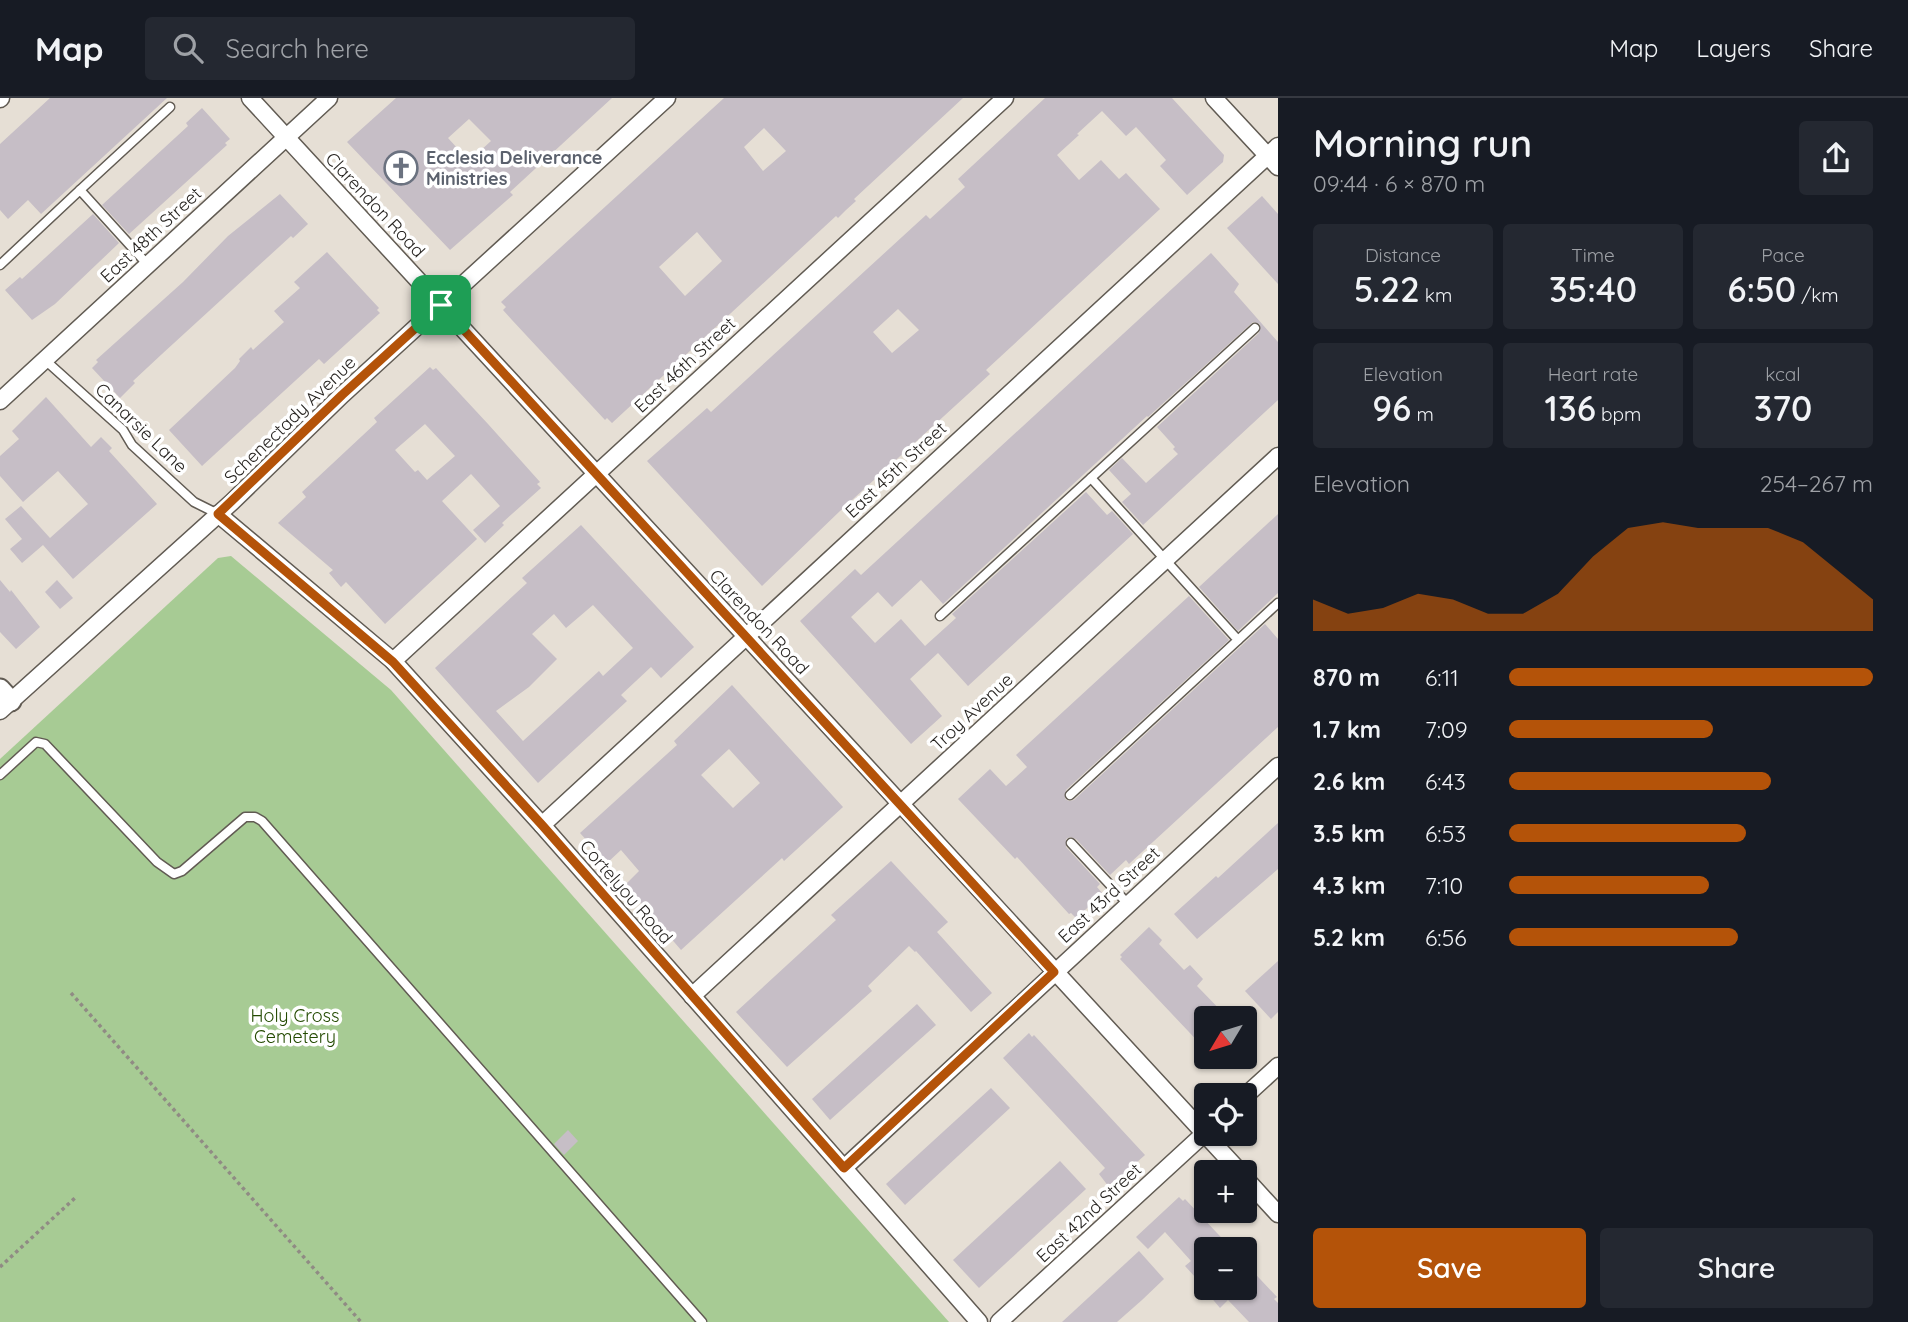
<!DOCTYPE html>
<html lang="en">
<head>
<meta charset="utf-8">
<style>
	body { margin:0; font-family:Quicksand,sans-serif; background:#242831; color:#f1f3f6; height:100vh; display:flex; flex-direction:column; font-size:26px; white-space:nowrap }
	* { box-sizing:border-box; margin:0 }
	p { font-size:23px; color:#9ea1a6 }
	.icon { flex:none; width:38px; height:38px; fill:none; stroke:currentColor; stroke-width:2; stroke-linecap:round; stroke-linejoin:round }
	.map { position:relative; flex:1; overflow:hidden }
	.drawer { display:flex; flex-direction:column; background:#171b24; width:630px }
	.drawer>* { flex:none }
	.needle { width:46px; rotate:232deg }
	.buttons { position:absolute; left:1194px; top:908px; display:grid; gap:14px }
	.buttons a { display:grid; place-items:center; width:63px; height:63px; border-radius:7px; background:#171b24; box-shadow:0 2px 5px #0004; font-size:35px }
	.pin { position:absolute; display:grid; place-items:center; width:60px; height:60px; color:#fff; margin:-30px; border-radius:14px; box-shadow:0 4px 10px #0006 }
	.round { display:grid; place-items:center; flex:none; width:74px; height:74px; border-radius:7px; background:#242831 }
	.head { display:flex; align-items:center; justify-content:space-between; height:119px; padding:0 35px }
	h1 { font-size:38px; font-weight:600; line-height:52px }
	.metrics { display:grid; grid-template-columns:repeat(3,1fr); gap:10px; height:119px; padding:7px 35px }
	.metrics div { display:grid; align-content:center; border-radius:7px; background:#242831; text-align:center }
	.metrics b { font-size:35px; font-weight:600 }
	.metrics small { font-size:19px; font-weight:400 }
	.metrics p { font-size:19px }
	.chart { height:196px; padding:14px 35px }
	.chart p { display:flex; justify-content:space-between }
	.chart svg { width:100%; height:126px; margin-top:7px; fill:#b45309; opacity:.7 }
	.primary-button { display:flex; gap:14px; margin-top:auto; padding:14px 35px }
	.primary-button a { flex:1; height:80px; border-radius:7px; background:#b45309; color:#fff; font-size:28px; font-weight:600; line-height:80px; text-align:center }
	.primary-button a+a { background:#242831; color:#f1f3f6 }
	ul { padding:0 35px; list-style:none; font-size:23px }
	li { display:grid; grid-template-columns:112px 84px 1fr; align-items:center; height:52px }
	li i { height:18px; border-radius:9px; background:#b45309 }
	header { display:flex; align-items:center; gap:42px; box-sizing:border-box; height:98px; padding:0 35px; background:#171b24; border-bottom:2px solid #363941 }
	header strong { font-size:33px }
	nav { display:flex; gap:38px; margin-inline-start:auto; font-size:24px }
	.search { width:490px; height:63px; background:#242831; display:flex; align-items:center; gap:18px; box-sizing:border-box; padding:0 24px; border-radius:7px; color:#9ea1a6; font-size:26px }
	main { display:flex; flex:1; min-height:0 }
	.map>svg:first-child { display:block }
</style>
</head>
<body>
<header>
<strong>Map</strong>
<div class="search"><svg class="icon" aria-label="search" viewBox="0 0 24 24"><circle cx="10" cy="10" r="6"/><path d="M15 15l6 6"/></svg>Search here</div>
<nav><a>Map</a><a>Layers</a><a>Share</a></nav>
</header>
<main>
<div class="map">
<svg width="1278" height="1224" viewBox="0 0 1278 1224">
	<rect width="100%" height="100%" fill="#e6dfd5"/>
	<polygon fill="#a7cb94" points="231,458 391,592 949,1224 0,1224 0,661 218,460"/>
	<g fill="#c6bec6" fill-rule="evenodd">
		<polygon points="50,0 167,0 41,116 28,102 8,121 0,112 0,46"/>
		<path d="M396,0H612L510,94L513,97L450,152L347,44ZM469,21L491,43L469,63L448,40Z"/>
		<path d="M724,0H963L854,101L856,103L846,112L838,120L836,118L612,325L607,320L605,322L512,222L503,212L506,209L501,204ZM764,30L786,53L763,73L744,49ZM697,134L722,163L685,198L659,169Z"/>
		<path d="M1045,0H1172L1224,57L1223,64L1187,97L1160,68L1166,62L1136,29L1126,38L1102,13L1077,36L1079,37L1057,57L1079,82L1101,62L1119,81L1126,75L1160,111L986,272L990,276L840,413L762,488L647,363L707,310L711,314L926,117L930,121L965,89L958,81ZM898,211L919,232L892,255L873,234Z"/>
		<polygon points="202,10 230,41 225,45 227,47 129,136 102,107 188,28 186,25"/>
		<polygon points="280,96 308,126 293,140 291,138 162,256 133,283 135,285 120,300 92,270 98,264 96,262 183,184 228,138"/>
		<polygon points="1262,98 1278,116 1278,186 1227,130"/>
		<polygon points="93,116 119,145 55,206 32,222 5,192 20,179 22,181"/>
		<polygon points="327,154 379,210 377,212 380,215 324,266 319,261 202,368 169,332 235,270 240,263 239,261 251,249 253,252 284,224 274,213 300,190 294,184"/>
		<polygon points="1211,155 1239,186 1234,194 1278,244 1278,302 1143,427 1122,404 1131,396 1109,372 1122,360 1146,385 1178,356 1173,351 1175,349 1157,329 1259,235 1260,226 1253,224 1148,319 1147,318 943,506 921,482 892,509 878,494 851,519 875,545 901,521 925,548 956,520 952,516 1086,394 1107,417 1112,413 1133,436 968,588 938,555 910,581 942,618 911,646 800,523 855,471 861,477"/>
		<path d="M430,269L433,272L436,270L488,326L540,384L537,386L541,390L502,425L504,427L485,445L473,432L500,408L471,376L442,403L477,441L385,526L346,484L341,489L329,475L333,472L278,425L306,399L302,394L377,324L374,320ZM425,326L455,358L427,382L418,372L415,374L395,352Z"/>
		<polygon points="46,299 91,349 101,339 112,350 109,353 157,406 73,481 43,447 22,465 10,451 22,441 5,421 21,408 50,440 88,406 58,373 23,404 0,378 0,358 19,341 12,333"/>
		<polygon points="1278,416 1278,495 1238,533 1199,489"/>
		<path d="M581,427L694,549L661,580L651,569L621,597L627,603L538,685L435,570L527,485L522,480ZM593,507L633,550L603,578L599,573L523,643L496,613L529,589L557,561L532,536L554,516L566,530Z"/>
		<polygon points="0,482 10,494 11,492 40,529 16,551 0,534"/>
		<polygon points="57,482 73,500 60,511 45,494"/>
		<polygon points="1189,498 1229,542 1066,692 1065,701 1069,703 1074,702 1265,526 1278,541 1278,629 1129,766 1126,762 1110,777 1076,741 1070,739 1066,741 1066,749 1100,786 1097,789 1103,796 1076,820 1071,815 1069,816 1017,759 1015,761 958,701 990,671 1006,688 1027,669 1016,657"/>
		<path d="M732,587L843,709L784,763L782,760L681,852L625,787L639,773L621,752L607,765L580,735L677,647L674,643ZM729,651L760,685L733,710L701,677Z"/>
		<polygon points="1278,725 1278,771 1197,841 1174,816 1216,778 1218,780"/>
		<polygon points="891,763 948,824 937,834 992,895 971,914 916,853 915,854 909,848 868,888 872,893 787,969 736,914 836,822 831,817"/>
		<polygon points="1149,829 1162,842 1159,846 1184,872 1190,867 1203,881 1197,888 1228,920 1206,920 1206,952 1120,861 1122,859 1120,857"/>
		<polygon points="1278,863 1278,914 1271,921 1245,893"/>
		<polygon points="917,906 936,927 830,1022 812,1001"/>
		<polygon points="1029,935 1032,939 1034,937 1145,1057 1109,1089 1099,1076 1105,1070 1003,960"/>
		<polygon points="991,990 1010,1010 905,1107 886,1086"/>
		<polygon points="568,1032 578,1043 564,1057 554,1046"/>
		<polygon points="1060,1063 1086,1091 979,1190 953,1162"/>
		<polygon points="1179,1099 1183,1103 1185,1101 1233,1152 1206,1152 1206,1191 1185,1168 1191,1163 1165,1134 1148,1151 1136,1139"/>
		<polygon points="1139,1153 1164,1181 1142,1202 1117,1224 1062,1224"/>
		<polygon points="1244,1164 1277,1199 1274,1201 1278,1205 1278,1224 1249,1224 1228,1202 1220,1210 1209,1197 1216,1190 1244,1190"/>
	</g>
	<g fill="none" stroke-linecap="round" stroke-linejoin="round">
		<defs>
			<g id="service">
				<polyline points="80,92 170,9"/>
				<polyline points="0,167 80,92 148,167"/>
				<polyline points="45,262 123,332 132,347 194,404 218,416"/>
				<polyline points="940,518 1255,230"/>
				<polyline points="1238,542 1278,505"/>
				<polyline points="0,677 36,644 45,646 157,764 174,776 182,773 245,719 255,719 262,723 702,1224"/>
				<polyline points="1070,697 1238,542 1091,380"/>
				<polyline points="1071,745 1128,806"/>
			</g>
			<g id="minor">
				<polyline points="250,0 1240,1074"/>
				<polyline points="1214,0 1278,69"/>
				<polyline points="0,1 1,0"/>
				<polyline points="0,303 329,0"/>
				<polyline points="218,416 393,563 542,727 979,1224"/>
				<polyline points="393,563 1005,0"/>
				<polyline points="0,613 232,404 342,297 667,0"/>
				<polyline points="542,727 1278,48"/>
				<polyline points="692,898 1278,358"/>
				<polyline points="1244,999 1278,968"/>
				<polyline points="844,1070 1278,668"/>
				<polyline points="1244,1079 1278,1116"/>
				<polyline points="999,1224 1206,1034"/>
			</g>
			<polyline id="tertiary" points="0,591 11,603"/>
		</defs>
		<use href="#service" stroke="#615b53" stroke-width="11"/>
		<use href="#minor" stroke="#615b53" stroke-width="19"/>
		<use href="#tertiary" stroke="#615b53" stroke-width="23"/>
		<g stroke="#908b84" stroke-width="3.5" stroke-dasharray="3.5 3.5" stroke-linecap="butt">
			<polyline points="71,895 361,1224"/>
			<polyline points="0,1169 76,1099"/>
		</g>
		<use href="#service" stroke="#fff" stroke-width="8"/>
		<use href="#minor" stroke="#fff" stroke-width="16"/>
		<use href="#tertiary" stroke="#fff" stroke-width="19"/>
	</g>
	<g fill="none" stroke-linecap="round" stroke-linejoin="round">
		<defs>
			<polygon id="route" points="441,207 1054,874 844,1070 542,727 393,564 218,416 342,297"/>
		</defs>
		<use href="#route" stroke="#fff" stroke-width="14"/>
		<use href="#route" stroke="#b45309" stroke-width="9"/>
	</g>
	<defs>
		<symbol id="church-ring" viewBox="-11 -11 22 22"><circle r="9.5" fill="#fff" stroke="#6b7280" stroke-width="1.5"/><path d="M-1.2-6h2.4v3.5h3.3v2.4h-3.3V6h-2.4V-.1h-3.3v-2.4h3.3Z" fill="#6b7280"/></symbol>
	</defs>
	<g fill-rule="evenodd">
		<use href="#church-ring" x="382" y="51" width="38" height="38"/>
	</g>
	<g text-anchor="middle" stroke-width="7" stroke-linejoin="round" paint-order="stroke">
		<g font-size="18" font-weight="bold" fill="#5b616d" stroke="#fff" text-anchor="start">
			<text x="426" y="66">Ecclesia Deliverance<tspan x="426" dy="21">Ministries</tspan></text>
		</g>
		<g font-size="18" fill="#272421" stroke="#fff">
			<text transform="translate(375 107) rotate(47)" y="6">Clarendon Road</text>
			<text transform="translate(151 137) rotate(-43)" y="6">East 48th Street</text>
			<text transform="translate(685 267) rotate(-43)" y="6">East 46th Street</text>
			<text transform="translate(290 322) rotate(-44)" y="6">Schenectady Avenue</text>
			<text transform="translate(141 330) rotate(44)" y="6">Canarsie Lane</text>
			<text transform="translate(896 372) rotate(-43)" y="6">East 45th Street</text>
			<text transform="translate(759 524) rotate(47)" y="6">Clarendon Road</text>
			<text transform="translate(972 614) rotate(-43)" y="6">Troy Avenue</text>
			<text transform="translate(626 794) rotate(49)" y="6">Cortelyou Road</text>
			<text transform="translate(1109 797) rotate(-43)" y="6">East 43rd Street</text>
			<text transform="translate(1089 1115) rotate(-43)" y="6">East 42nd Street</text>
		</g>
		<g font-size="18" fill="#234a01" stroke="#fff">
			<text x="295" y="924">Holy Cross<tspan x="295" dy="21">Cemetery</tspan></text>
		</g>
	</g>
</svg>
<div class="buttons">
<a><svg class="needle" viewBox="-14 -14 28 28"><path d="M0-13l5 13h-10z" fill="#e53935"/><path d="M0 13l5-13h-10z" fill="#9ea1a6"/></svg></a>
<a><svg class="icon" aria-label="locate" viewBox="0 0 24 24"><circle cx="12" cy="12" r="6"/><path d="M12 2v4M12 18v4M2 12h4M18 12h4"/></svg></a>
<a>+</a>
<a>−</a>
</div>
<div class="pin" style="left:441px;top:207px;background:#1e9e55"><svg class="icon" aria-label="arrive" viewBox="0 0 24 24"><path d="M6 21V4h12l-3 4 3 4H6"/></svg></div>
</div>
<section class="drawer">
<div class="head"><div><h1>Morning run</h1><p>09:44 · 6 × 870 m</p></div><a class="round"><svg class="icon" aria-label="share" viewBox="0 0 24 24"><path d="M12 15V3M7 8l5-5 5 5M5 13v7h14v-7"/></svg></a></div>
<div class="metrics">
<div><p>Distance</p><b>5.22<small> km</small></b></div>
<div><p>Time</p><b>35:40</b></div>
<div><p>Pace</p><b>6:50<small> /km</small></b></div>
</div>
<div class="metrics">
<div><p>Elevation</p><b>96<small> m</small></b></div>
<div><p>Heart rate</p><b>136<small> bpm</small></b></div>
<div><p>kcal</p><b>370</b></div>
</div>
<div class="chart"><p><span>Elevation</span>254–267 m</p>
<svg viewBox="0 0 160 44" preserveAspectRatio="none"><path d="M0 44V33L10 38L20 36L30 31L40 33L50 38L60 38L70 31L80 18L90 8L100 6L110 8L120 8L130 8L140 13L150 23L160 33V44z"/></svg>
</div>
<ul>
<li><b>870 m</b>6:11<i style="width:100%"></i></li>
<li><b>1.7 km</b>7:09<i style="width:56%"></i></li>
<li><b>2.6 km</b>6:43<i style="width:72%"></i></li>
<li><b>3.5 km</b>6:53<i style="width:65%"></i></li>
<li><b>4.3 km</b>7:10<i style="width:55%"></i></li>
<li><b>5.2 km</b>6:56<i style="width:63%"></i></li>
</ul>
<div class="primary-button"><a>Save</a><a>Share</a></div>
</section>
</main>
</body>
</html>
